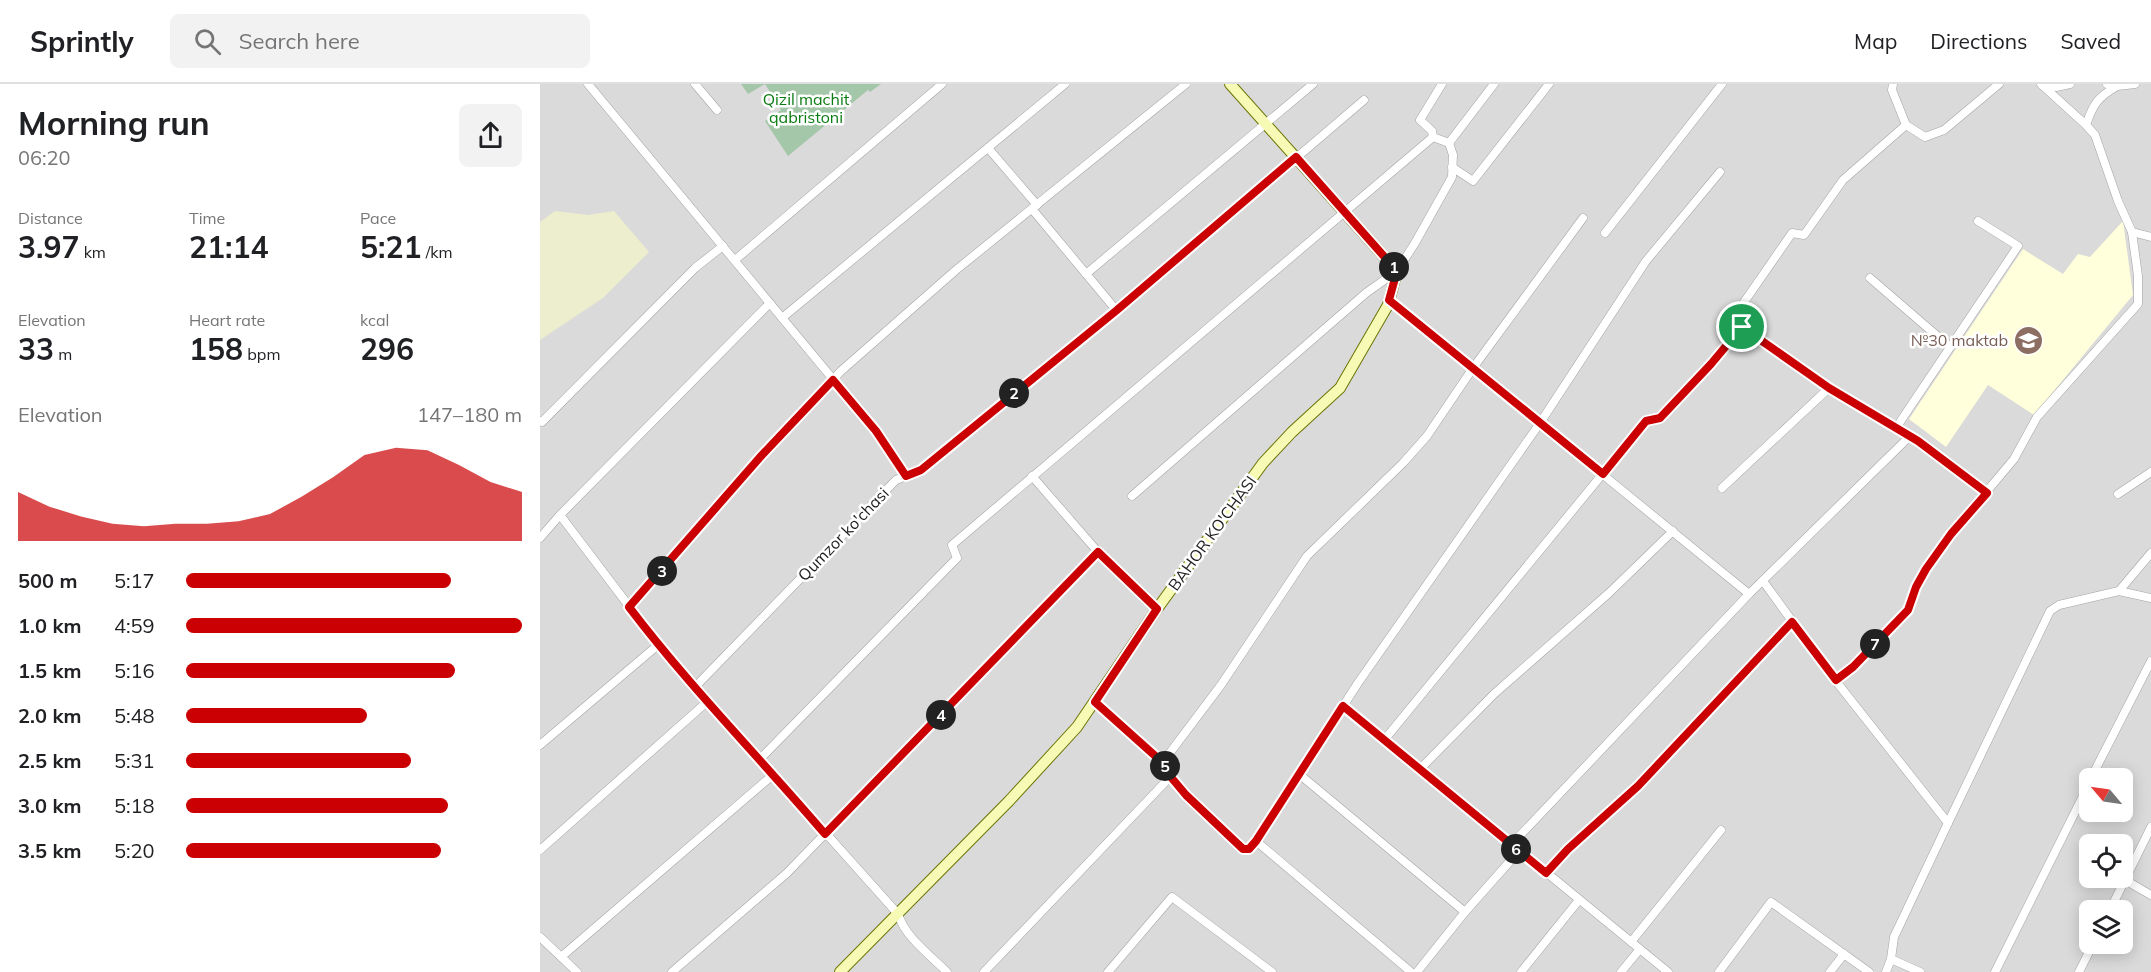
<!DOCTYPE html>
<html lang="en">
<head>
<meta charset="utf-8">
<style>
	body { margin:0; font-family:Mulish,sans-serif; background:#f2f2f2; color:#202124; height:100vh; display:flex; flex-direction:column; font-size:22px; white-space:nowrap }
	* { box-sizing:border-box; margin:0 }
	p { font-size:20px; color:#757577 }
	.icon { flex:none; width:33px; height:33px; fill:none; stroke:currentColor; stroke-width:2; stroke-linecap:round; stroke-linejoin:round }
	.map { position:relative; flex:1; overflow:hidden }
	.sheet { display:flex; flex-direction:column; background:#fff; width:540px }
	.sheet>* { flex:none }
	.needle { width:39px; rotate:299deg }
	.tools { position:absolute; left:1539px; top:684px; display:grid; gap:12px }
	.tools a { display:grid; place-items:center; width:54px; height:54px; border-radius:9px; background:#fff; box-shadow:0 3px 15px #0003; font-size:30px }
	.pin { position:absolute; display:grid; place-items:center; width:51px; height:51px; color:#fff; margin:-26px; border:3px solid #fff; border-radius:50%; box-shadow:0 2px 6px #0007 }
	.km { position:absolute; width:30px; height:30px; margin:-15px; border-radius:50%; background:#222; color:#fff; font-size:16px; line-height:30px; text-align:center }
	.round { display:grid; place-items:center; flex:none; width:63px; height:63px; border-radius:9px; background:#f2f2f2 }
	.headline { display:flex; align-items:center; justify-content:space-between; height:102px; padding:0 18px }
	h1 { font-size:33px; font-weight:700; line-height:45px }
	.metrics { display:grid; grid-template-columns:repeat(3,1fr); gap:9px; height:102px; padding:6px 18px }
	.metrics div { display:grid; align-content:center }
	.metrics b { font-size:30px; font-weight:700 }
	.metrics small { font-size:16px; font-weight:400 }
	.metrics p { font-size:16px }
	.chart { height:168px; padding:12px 18px }
	.chart p { display:flex; justify-content:space-between }
	.chart svg { width:100%; height:108px; margin-top:6px; fill:#ca0002; opacity:.7 }
	ul { padding:0 18px; list-style:none; font-size:20px }
	li { display:grid; grid-template-columns:96px 72px 1fr; align-items:center; height:45px }
	li i { height:15px; border-radius:8px; background:#ca0002 }
	header { display:flex; align-items:center; gap:36px; box-sizing:border-box; height:84px; padding:0 30px; background:#fff; border-bottom:2px solid #e0e0e0 }
	header strong { font-size:28px }
	nav { display:flex; gap:33px; margin-inline-start:auto; font-size:21px }
	.search { width:420px; height:54px; background:#f2f2f2; display:flex; align-items:center; gap:15px; box-sizing:border-box; padding:0 21px; border-radius:9px; color:#757577; font-size:22px }
	main { display:flex; flex:1; min-height:0 }
	.map>svg:first-child { display:block }
</style>
</head>
<body>
<header>
<strong>Sprintly</strong>
<div class="search"><svg class="icon" aria-label="search" viewBox="0 0 24 24"><circle cx="10" cy="10" r="6"/><path d="M15 15l6 6"/></svg>Search here</div>
<nav><a>Map</a><a>Directions</a><a>Saved</a></nav>
</header>
<main>
<section class="sheet">
<div class="headline"><div><h1>Morning run</h1><p>06:20</p></div><a class="round"><svg class="icon" aria-label="share" viewBox="0 0 24 24"><path d="M12 15V3M7 8l5-5 5 5M5 13v7h14v-7"/></svg></a></div>
<div class="metrics">
<div><p>Distance</p><b>3.97<small> km</small></b></div>
<div><p>Time</p><b>21:14</b></div>
<div><p>Pace</p><b>5:21<small> /km</small></b></div>
</div>
<div class="metrics">
<div><p>Elevation</p><b>33<small> m</small></b></div>
<div><p>Heart rate</p><b>158<small> bpm</small></b></div>
<div><p>kcal</p><b>296</b></div>
</div>
<div class="chart"><p><span>Elevation</span>147–180 m</p>
<svg viewBox="0 0 160 44" preserveAspectRatio="none"><path d="M0 44V24L10 30L20 34L30 37L40 38L50 37L60 37L70 36L80 33L90 26L100 18L110 9L120 6L130 7L140 13L150 20L160 24V44z"/></svg>
</div>
<ul>
<li><b>500 m</b>5:17<i style="width:79%"></i></li>
<li><b>1.0 km</b>4:59<i style="width:100%"></i></li>
<li><b>1.5 km</b>5:16<i style="width:80%"></i></li>
<li><b>2.0 km</b>5:48<i style="width:54%"></i></li>
<li><b>2.5 km</b>5:31<i style="width:67%"></i></li>
<li><b>3.0 km</b>5:18<i style="width:78%"></i></li>
<li><b>3.5 km</b>5:20<i style="width:76%"></i></li>
</ul>
</section>
<div class="map">
<svg width="1611" height="888" viewBox="0 0 1611 888">
	<rect width="100%" height="100%" fill="#eeeae3"/>
	<path fill="#dbdada" fill-rule="evenodd" d="M0,0H1611V888H0ZM1550,694H1582V728H1550ZM1550,760H1582V794H1550ZM1550,826H1582V860H1550Z"/>
	<polygon fill="#ffffdb" points="1583,137 1593,211 1494,331 1448,301 1406,363 1369,335 1483,165 1523,190 1538,170 1550,173"/>
	<polygon fill="#eceece" points="15,127 48,131 74,127 109,168 63,214 0,256 0,138"/>
	<polygon fill="#a4c7a9" points="201,0 341,0 330,8 328,6 248,72 225,37 241,26 225,0 208,10"/>
	<g fill="none" stroke-linecap="round" stroke-linejoin="round">
		<defs>
			<g id="street">
				<polyline points="48,0 336,347 366,392"/>
				<polyline points="155,0 177,26"/>
				<polyline points="1353,0 1352,6 1366,41 1385,53 1404,46 1459,0"/>
				<path d="M1501,0L1546,41C1553,20 1558,13 1577,2"/>
				<polyline points="1567,0 1577,2 1595,0"/>
				<polyline points="1502,1 1516,3 1530,0"/>
				<polyline points="909,59 954,0"/>
				<polyline points="448,64 497,121"/>
				<polyline points="912,83 933,97 1009,0"/>
				<polyline points="492,125 577,227"/>
				<polyline points="1592,148 1611,153"/>
				<polyline points="1065,149 1182,0"/>
				<polyline points="195,176 402,0"/>
				<polyline points="546,190 773,0"/>
				<polyline points="1330,194 1410,263"/>
				<polyline points="849,216 1209,510"/>
				<polyline points="242,234 525,0"/>
				<polyline points="1202,243 1289,304 1378,357 1447,409"/>
				<polyline points="0,337 2,338 155,184 183,162"/>
				<polyline points="1356,344 1478,162 1438,137"/>
				<polyline points="492,392 558,468 617,525"/>
				<polyline points="1182,404 1289,304"/>
				<polyline points="1578,410 1611,388"/>
				<polyline points="592,412 826,209 857,187 875,159 912,93 913,71 909,59 893,53 892,47 880,36 902,0"/>
				<path d="M20,431L123,567L358,830C365,853 390,871 407,888"/>
				<polyline points="0,454 20,431 230,219"/>
				<polyline points="1223,497 1295,596 1408,739 1354,853 1351,875 1346,888"/>
				<polyline points="1579,507 1611,469"/>
				<polyline points="89,523 222,371 301,287 416,186 646,0"/>
				<polyline points="1295,596 1313,583 1368,526 1376,503 1386,485 1411,450 1474,375 1497,333 1598,220 1598,192 1592,148 1578,117 1555,51 1546,41"/>
				<polyline points="155,603 356,396 381,386 577,227 824,16"/>
				<polyline points="555,618 623,678 631,692 646,711 703,764 709,765 716,757 818,599 1000,339 1106,177 1180,88"/>
				<polyline points="803,622 1128,888"/>
				<polyline points="845,655 1106,337 1120,334 1171,280 1202,243 1200,224 1252,149 1264,151 1303,96 1366,41"/>
				<polyline points="0,661 118,561"/>
				<polyline points="220,675 417,474 412,461 893,53"/>
				<polyline points="623,678 681,601 767,472 863,379 887,352 933,284 1043,134"/>
				<polyline points="879,686 954,610 1069,509 1133,447"/>
				<polyline points="759,690 925,828"/>
				<polyline points="1551,694 1611,577"/>
				<polyline points="1408,739 1510,527 1519,521 1579,507 1611,514"/>
				<polyline points="716,757 871,888"/>
				<polyline points="971,761 1209,510 1370,352"/>
				<polyline points="0,766 168,617"/>
				<polyline points="1006,789 1028,765 1098,702 1252,538"/>
				<polyline points="1585,796 1611,811"/>
				<polyline points="1570,826 1611,743"/>
				<polyline points="0,853 37,888"/>
				<polyline points="1091,858 1181,746"/>
				<polyline points="21,873 234,690"/>
				<polyline points="1351,875 1380,888"/>
				<polyline points="132,888 247,789 558,468"/>
				<polyline points="444,888 631,692"/>
				<polyline points="568,888 632,813 732,888"/>
				<polyline points="877,888 925,828 979,767"/>
				<polyline points="981,888 1039,816"/>
				<polyline points="1081,888 1100,865"/>
				<polyline points="1179,888 1231,818 1329,888"/>
				<polyline points="1290,888 1304,870"/>
				<polyline points="1455,888 1550,698"/>
				<polyline points="1539,888 1553,860"/>
			</g>
			<polyline id="secondary" points="300,888 469,717 537,643 617,525 723,379 752,348 800,304 848,221 857,187 690,0"/>
		</defs>
		<use href="#street" stroke="#a4a4a4" stroke-width="9"/>
		<use href="#secondary" stroke="#697404" stroke-width="12"/>
		<use href="#street" stroke="#fff" stroke-width="8"/>
		<use href="#secondary" stroke="#f7fab5" stroke-width="10"/>
	</g>
	<g fill="none" stroke-linecap="round" stroke-linejoin="round">
		<defs>
			<path id="route" d="M756,73L857,187L849,216L1063,390L1106,337L1120,334L1171,280L1202,243L1289,304L1378,357L1447,409L1411,450L1386,485L1376,503L1368,526L1313,583L1296,596L1252,538L1098,702L1028,765L1006,789L803,622L716,757L709,765H703L646,711L630,692L622,678L555,618L617,525L558,468L285,750C220,674 149,602 89,523L222,371L293,296L336,347L366,392L381,386L577,226Z"/>
		</defs>
		<use href="#route" stroke="#fff" stroke-width="12"/>
		<use href="#route" stroke="#ca0002" stroke-width="8"/>
	</g>
	<defs>
		<symbol id="school-disc" viewBox="-11 -11 22 22"><circle r="9.5" fill="#8d6e63" stroke="#fff"/><path d="M0-5L7-2L0 1L-7-2ZM-4 1L0 2.5L4 1V4Q0 6-4 4Z" fill="#fff"/></symbol>
	</defs>
	<g fill-rule="evenodd">
		<use href="#school-disc" x="1472" y="240" width="33" height="33"/>
	</g>
	<g text-anchor="middle" stroke-width="5" stroke-linejoin="round" paint-order="stroke">
		<g font-size="16" fill="#0b7c13" stroke="#fff">
			<text x="266" y="21">Qizil machit<tspan x="266" dy="18">qabristoni</tspan></text>
		</g>
		<g font-size="16" fill="#785e54" stroke="#fff" text-anchor="end">
			<text x="1468" y="262">№30 maktab</text>
		</g>
		<g font-size="16" fill="#1d1d1d" stroke="#fff">
			<text transform="translate(672 449) rotate(-54)" y="6">BAHOR KO'CHASI</text>
			<text transform="translate(303 450) rotate(-46)" y="6">Qumzor ko'chasi</text>
		</g>
	</g>
</svg>
<div class="tools">
<a><svg class="needle" viewBox="-14 -14 28 28"><path d="M0-13l5 13h-10z" fill="#e53935"/><path d="M0 13l5-13h-10z" fill="#757577"/></svg></a>
<a><svg class="icon" aria-label="locate" viewBox="0 0 24 24"><circle cx="12" cy="12" r="6"/><path d="M12 2v4M12 18v4M2 12h4M18 12h4"/></svg></a>
<a><svg class="icon" aria-label="layers" viewBox="0 0 24 24"><path d="M12 4l9 5-9 5-9-5zM3 14l9 5 9-5"/></svg></a>
</div>
<div class="pin" style="left:1202px;top:243px;background:#1e9e55"><svg class="icon" aria-label="arrive" viewBox="0 0 24 24"><path d="M6 21V4h12l-3 4 3 4H6"/></svg></div>
<b class="km" style="left:854px;top:183px">1</b>
<b class="km" style="left:474px;top:309px">2</b>
<b class="km" style="left:122px;top:487px">3</b>
<b class="km" style="left:401px;top:631px">4</b>
<b class="km" style="left:625px;top:682px">5</b>
<b class="km" style="left:976px;top:765px">6</b>
<b class="km" style="left:1335px;top:560px">7</b>
</div>
</main>
</body>
</html>
